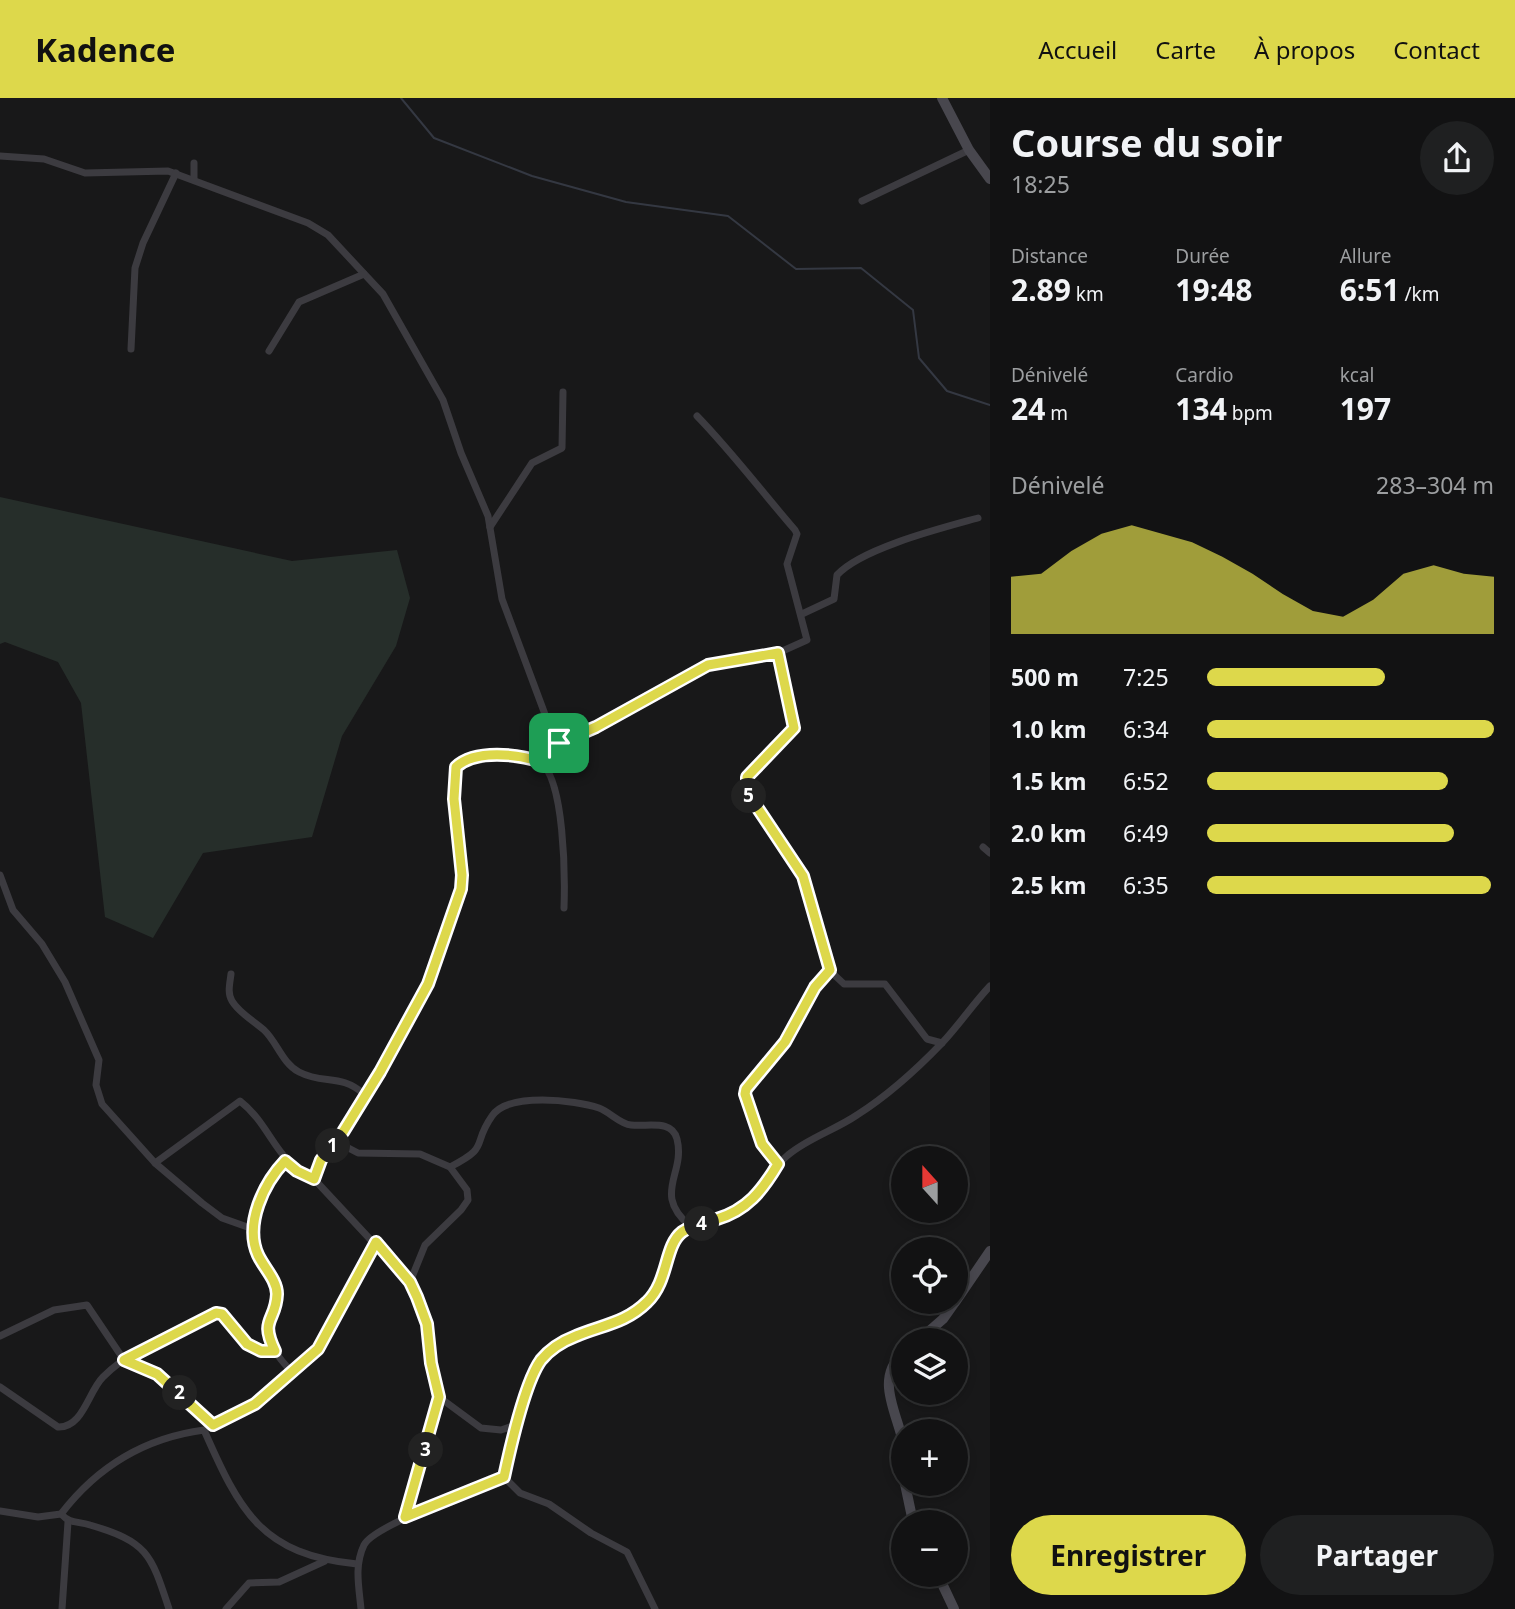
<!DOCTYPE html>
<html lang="fr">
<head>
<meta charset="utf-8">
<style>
	body { margin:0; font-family:"Noto Sans",sans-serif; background:#1f2021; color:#f1f3f6; height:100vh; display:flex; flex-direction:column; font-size:26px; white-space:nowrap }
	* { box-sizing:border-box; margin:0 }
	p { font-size:23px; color:#9c9ea0 }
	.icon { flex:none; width:38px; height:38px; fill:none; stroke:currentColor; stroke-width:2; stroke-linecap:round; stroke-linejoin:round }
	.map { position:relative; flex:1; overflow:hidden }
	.drawer { display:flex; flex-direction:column; background:#121213; width:525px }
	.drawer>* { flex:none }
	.needle { width:46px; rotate:339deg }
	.fabs { position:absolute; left:891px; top:1048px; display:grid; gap:14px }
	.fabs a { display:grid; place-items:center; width:77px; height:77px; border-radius:50%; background:#121213; box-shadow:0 4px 10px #0003,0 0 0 2px #313233; font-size:35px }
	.pin { position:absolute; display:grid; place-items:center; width:60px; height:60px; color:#fff; margin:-30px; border-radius:14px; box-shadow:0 4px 10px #0006 }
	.km { position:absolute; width:35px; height:35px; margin:-18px; border-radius:50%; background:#222; color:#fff; font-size:19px; line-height:35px; text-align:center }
	.round { display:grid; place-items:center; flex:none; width:74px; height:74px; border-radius:37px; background:#1f2021 }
	.summary { display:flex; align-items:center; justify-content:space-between; height:119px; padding:0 21px }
	h1 { font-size:38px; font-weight:700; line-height:52px }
	.figures { display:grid; grid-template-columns:repeat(3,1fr); gap:10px; height:119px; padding:7px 21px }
	.figures div { display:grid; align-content:center }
	.figures b { font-size:30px; font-weight:700 }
	.figures small { font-size:19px; font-weight:400 }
	.figures p { font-size:19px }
	.chart { height:196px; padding:14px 21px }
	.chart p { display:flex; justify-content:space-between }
	.chart svg { width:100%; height:126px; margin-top:7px; fill:#ddd84b; opacity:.7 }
	.button { display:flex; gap:14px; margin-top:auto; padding:14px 21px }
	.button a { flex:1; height:80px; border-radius:42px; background:#ddd84b; color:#111; font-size:28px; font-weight:700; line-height:80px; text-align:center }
	.button a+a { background:#1f2021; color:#f1f3f6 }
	ul { padding:0 21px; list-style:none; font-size:23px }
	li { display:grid; grid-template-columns:112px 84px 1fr; align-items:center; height:52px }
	li i { height:18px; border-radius:9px; background:#ddd84b }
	header { display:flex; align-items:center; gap:42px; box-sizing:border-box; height:98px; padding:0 35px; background:#ddd84b; color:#111 }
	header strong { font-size:33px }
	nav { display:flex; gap:38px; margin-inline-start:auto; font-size:24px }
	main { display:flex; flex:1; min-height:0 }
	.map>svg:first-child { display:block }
</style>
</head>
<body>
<header>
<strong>Kadence</strong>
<nav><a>Accueil</a><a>Carte</a><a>À propos</a><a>Contact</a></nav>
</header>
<main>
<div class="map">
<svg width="990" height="1511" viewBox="0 0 990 1511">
	<rect width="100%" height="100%" fill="#181819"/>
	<polygon fill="#262e2a" points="0,399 292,463 397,452 410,500 396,548 342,638 312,739 203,755 153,840 105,819 81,605 58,564 5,544 0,546"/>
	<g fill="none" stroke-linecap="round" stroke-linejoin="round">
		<polyline stroke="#343842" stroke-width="2" points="401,0 434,40 532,78 626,104 728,118 796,171 861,170 913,212 919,260 947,293 990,307"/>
		<g stroke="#3c3b40" stroke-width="7">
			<polyline points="0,58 44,61 85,75 168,73 308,125 328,137 383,196 443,302 461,355 488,418 502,501 546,619 559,645"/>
			<polyline points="194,65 194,81"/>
			<polyline points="862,103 969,52"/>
			<polyline points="131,251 135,170 143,145 176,75"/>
			<polyline points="269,253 299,204 364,176"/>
			<polyline points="490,429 532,365 562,350 563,294"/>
			<path d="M802,516L834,501L837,477C862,450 942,430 978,420"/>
			<polyline points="778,555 794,630 747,679 747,694 803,778 829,872 844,886 885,886 927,941 942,945"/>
			<path d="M541,664L559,645L596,629L708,567L778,555L807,542L787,466L797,436L795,432C762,394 732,354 697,318"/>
			<polyline points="983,749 990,755"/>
			<polyline points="0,777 13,812 42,846 65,884 99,962 96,987 102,1006 155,1065 202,1105 222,1120 253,1131"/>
			<path d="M231,876C230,885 227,895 232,903C239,915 254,923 264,932C277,944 282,965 299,974C324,987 340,975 364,996"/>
			<polyline points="337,1044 358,1055 420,1056 450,1069 467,1092 468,1102 461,1112 425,1147 410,1184"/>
			<path d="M285,1063C264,1085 244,1127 258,1158C264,1170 277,1182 277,1197C276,1206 271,1215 268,1223C263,1242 280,1262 293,1275"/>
			<path d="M155,1065L240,1003C272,1028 274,1063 314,1081"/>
			<polyline points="778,1066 762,1046 745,996 746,991 785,944 815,889 829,872"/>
			<path d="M450,1069C491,1048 471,1048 492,1018C508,994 575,1002 599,1010C610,1014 620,1026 631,1027C648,1029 672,1021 677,1041C686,1077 651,1095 691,1129"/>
			<polyline points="0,1238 54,1212 87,1207 124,1262 157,1276 213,1327"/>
			<path d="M0,1289L58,1329C83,1330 88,1294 103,1279C132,1250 175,1234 210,1215L222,1216L247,1246L261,1253H275"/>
			<path d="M519,1326L501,1332L481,1330L439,1299L431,1265L427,1226L410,1184L314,1081L321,1062L343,1034L380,974L428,886L444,840L461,791L462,777L454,701L456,669C468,658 487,659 502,658C514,657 529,657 539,663C565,679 565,781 564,810"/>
			<polyline points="210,1329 255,1306 318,1251 376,1145"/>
			<polyline points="504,1379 520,1395 549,1406 591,1435 627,1454 655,1511"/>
			<path d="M0,1413L38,1419L61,1416C97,1369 144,1340 204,1332C240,1414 262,1457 357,1466"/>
			<path d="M61,1416C70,1426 78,1423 90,1427C148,1444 151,1456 169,1511"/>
			<polyline points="406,1419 439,1299"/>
			<polyline points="62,1511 68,1424"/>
			<polyline points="226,1511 249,1485 279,1484 325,1463"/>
			<path d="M361,1511C359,1489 354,1468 364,1447C374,1427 478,1391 504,1379C511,1350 525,1286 541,1263C565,1229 615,1235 646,1205C669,1183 664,1149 681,1135C699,1119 729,1122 749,1107C766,1093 771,1070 788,1057C808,1040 835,1032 857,1017C887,998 917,971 942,945C959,927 973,906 990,888"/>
		</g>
		<g stroke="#48474e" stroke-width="10">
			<polyline points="942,0 969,52 990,81"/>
			<polyline points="956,1203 990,1153"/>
			<polyline points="919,1242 943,1221 955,1204"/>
			<path d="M903,1255C875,1281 896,1312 903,1344"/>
			<polyline points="905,1386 913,1424"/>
			<polyline points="938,1477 954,1511"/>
		</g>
	</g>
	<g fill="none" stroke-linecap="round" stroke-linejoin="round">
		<defs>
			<path id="route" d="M778,555L794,630L747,679V694L803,778L830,872L815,889L785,944L746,991L745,996L762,1046L778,1066C762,1093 747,1112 717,1121C705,1125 692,1127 682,1134C664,1148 669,1183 647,1204C626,1225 602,1227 576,1238C563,1243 550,1251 541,1262C525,1284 510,1351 504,1379L405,1419L439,1299L431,1265L427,1226L417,1199L410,1184L376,1144L318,1251L255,1306L213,1327L157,1276L124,1262L216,1215L222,1216L247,1246L261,1253H275C259,1220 276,1224 277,1196C277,1182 264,1170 258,1157C244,1126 264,1085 285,1063L297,1073L314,1081L321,1062L343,1034L380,974L428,886L444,840L461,791L462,777L454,701L456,669C475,651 518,656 541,664L559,645L596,629L708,567Z"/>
		</defs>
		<use href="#route" stroke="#fff" stroke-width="14"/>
		<use href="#route" stroke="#ddd84b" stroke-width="9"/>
	</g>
</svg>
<div class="fabs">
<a><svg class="needle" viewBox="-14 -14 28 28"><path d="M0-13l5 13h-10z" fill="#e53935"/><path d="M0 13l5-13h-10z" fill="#9c9ea0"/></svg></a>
<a><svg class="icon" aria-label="locate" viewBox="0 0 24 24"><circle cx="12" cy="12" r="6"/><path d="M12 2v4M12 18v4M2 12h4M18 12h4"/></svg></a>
<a><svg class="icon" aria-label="layers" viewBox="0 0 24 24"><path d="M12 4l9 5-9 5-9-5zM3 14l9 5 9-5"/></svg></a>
<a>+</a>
<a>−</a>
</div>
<div class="pin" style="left:559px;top:645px;background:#1e9e55"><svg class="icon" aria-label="arrive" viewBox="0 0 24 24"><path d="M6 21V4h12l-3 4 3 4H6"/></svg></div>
<b class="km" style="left:333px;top:1048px">1</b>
<b class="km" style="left:180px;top:1295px">2</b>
<b class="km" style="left:426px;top:1352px">3</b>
<b class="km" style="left:702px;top:1126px">4</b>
<b class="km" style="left:749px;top:698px">5</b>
</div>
<section class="drawer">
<div class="summary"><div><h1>Course du soir</h1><p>18:25</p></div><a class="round"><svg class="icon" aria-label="share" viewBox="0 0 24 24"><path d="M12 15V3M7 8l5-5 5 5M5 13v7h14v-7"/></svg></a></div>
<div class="figures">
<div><p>Distance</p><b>2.89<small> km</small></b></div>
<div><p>Durée</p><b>19:48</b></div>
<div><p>Allure</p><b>6:51<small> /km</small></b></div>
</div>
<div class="figures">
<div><p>Dénivelé</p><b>24<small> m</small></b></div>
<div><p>Cardio</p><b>134<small> bpm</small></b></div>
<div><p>kcal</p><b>197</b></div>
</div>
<div class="chart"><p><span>Dénivelé</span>283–304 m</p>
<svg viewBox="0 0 160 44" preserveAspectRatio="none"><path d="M0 44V24L10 23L20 15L30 9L40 6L50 9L60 12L70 17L80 23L90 30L100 36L110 38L120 32L130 23L140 20L150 23L160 24V44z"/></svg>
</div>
<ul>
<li><b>500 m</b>7:25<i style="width:62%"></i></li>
<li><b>1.0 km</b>6:34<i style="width:100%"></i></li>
<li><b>1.5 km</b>6:52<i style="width:84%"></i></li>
<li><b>2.0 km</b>6:49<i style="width:86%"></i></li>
<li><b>2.5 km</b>6:35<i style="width:99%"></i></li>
</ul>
<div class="button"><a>Enregistrer</a><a>Partager</a></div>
</section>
</main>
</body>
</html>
